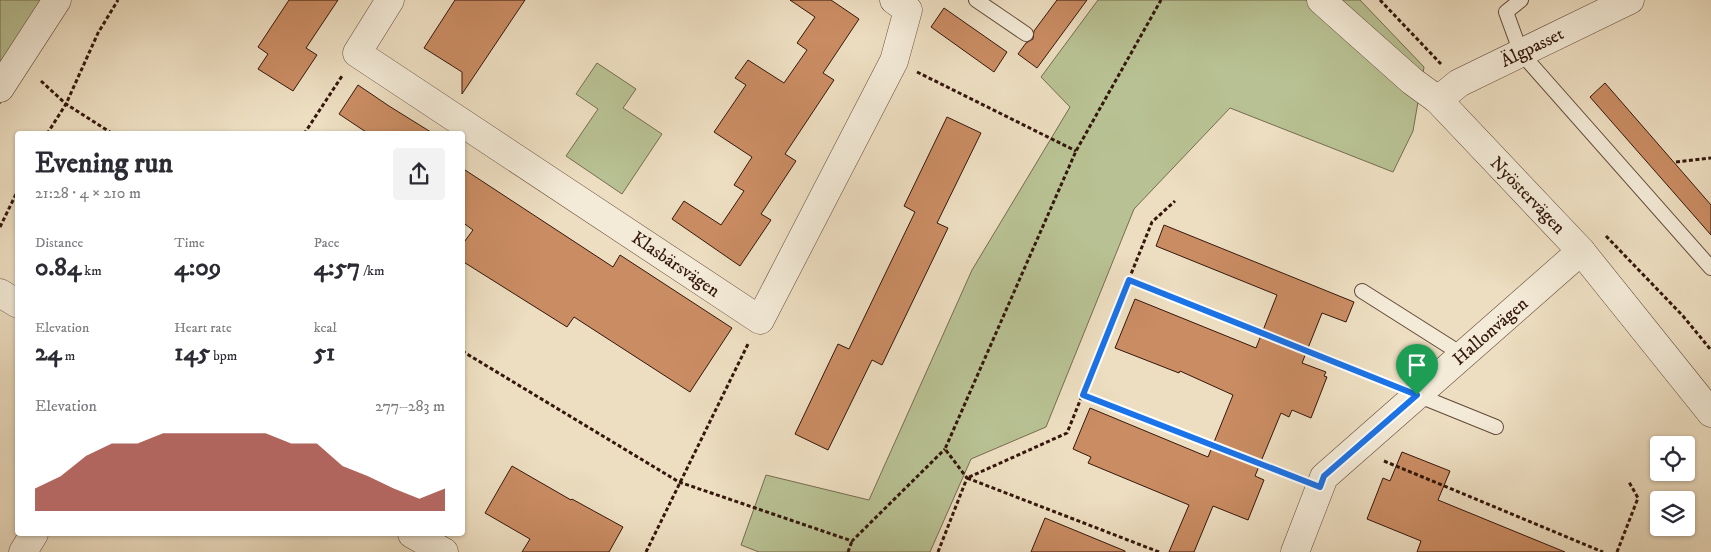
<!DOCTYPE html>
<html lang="en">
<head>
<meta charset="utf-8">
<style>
	body { margin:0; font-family:"IM FELL DW Pica",serif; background:#f2f2f3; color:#2b2b33; height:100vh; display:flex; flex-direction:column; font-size:19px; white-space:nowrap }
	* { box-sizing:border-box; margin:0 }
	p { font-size:16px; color:#7c7c81 }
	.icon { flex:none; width:28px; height:28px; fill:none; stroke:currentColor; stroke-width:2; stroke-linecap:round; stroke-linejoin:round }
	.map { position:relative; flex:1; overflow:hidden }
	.panel { position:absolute; left:15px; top:131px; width:450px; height:405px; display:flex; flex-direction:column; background:#fff; border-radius:5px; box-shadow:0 1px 4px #0004 }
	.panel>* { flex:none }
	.controls { position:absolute; left:1650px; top:436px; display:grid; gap:10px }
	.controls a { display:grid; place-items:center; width:45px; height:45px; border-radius:5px; background:#fff; box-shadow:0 1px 4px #0004; font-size:25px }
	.pin { position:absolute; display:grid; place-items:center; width:42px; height:42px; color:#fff; margin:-51px -21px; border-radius:50% 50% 50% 0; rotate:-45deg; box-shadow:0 0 5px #0007 }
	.pin .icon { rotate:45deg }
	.round { display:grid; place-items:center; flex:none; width:52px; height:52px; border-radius:5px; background:#f2f2f3 }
	.headline { display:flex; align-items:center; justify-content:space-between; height:85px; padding:0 20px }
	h1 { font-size:28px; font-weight:700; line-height:38px }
	.stats { display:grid; grid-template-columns:repeat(3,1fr); gap:8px; height:85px; padding:5px 20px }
	.stats div { display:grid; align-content:center }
	.stats b { font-size:25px; font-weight:700 }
	.stats small { font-size:14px; font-weight:400 }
	.stats p { font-size:14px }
	.chart { height:140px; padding:10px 20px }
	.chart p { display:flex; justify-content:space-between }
	.chart svg { width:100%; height:90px; margin-top:5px; fill:#8f2418; opacity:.7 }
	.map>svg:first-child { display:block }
</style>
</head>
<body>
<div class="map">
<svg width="1711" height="552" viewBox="0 0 1711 552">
	<rect width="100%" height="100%" fill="#eddec1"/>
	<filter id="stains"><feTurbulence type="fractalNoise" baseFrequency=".004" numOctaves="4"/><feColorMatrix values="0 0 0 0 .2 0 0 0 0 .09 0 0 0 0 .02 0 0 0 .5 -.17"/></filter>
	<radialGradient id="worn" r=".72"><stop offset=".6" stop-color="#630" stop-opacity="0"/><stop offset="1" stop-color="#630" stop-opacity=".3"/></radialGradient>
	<g fill="#b8c193" stroke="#766c4f">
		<polygon points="0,0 70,0 0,104"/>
		<polygon points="1098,0 1360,0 1424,67 1413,131 1393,172 1230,108 1134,209 1046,427 971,459 930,552 759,552 741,545 766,475 869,500 972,270 1070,107 1041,77"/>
		<polygon points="597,63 636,89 623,108 662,134 622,194 566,156 598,109 576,94"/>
	</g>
	<g fill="#ca8c63" stroke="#34170b">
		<polygon points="289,0 338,0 306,48 317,55 293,91 258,69 268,54 258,47"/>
		<polygon points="455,0 525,0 462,94 462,72 424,48"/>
		<polygon points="790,0 831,0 859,19 823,73 834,80 785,154 796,161 761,214 771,220 740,266 672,219 684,201 721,225 744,191 734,185 752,157 714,132 746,85 735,78 748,60 784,83 807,50 797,43 815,17"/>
		<polygon points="1057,0 1087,0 1037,68 1018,54 1026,43 1033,39 1034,31"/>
		<polygon points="944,8 1007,52 994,72 931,27"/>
		<polygon points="1605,83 1711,205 1711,235 1590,97"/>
		<polygon points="358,85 389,106 434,134 369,134 339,114"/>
		<polygon points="947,117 981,133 937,223 948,228 882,365 872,360 828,450 795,434 838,344 849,349 915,212 904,206"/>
		<polygon points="462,168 613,267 620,255 732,328 690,392 574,317 567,327 462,261 462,245 473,230 462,222"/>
		<polygon points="1164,225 1354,302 1346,322 1322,313 1302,363 1326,372 1324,376 1327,377 1311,418 1292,410 1289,417 1281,413 1255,476 1264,480 1248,520 1213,506 1194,552 1169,552 1189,505 1088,463 1091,457 1073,449 1090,408 1208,457 1233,395 1180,371 1179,373 1115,348 1135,299 1256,348 1277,295 1156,246"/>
		<polygon points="1402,452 1450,471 1438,500 1565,552 1417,552 1421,541 1367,519 1383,478 1390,481"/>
		<polygon points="512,466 571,500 572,499 623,527 609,552 522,552 530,539 485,513"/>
		<polygon points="1045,518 1125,551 1125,552 1031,552"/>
	</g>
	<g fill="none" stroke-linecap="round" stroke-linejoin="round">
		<defs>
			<g id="service">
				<polyline points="976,0 1026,34"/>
				<polyline points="1521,0 1506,12 1521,53 1711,268"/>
				<polyline points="1362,291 1463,355"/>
				<polyline points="1417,395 1496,427"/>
			</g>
			<g id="minor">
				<polyline points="390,0 357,53 760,320 894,61 908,10 894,0"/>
				<polyline points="1438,100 1459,83 1630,0"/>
				<polyline points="0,293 18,304"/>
				<polyline points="412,534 444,552"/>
				<polyline points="23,552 34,534"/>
				<polyline points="1295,552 1324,477 1581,251"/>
			</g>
			<g id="tertiary">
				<polyline points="1321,0 1412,81 1438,100 1581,251 1711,413"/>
				<polyline points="0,88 57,0"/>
			</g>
		</defs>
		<use href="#service" stroke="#624938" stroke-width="16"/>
		<use href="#minor" stroke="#624938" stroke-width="29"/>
		<use href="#tertiary" stroke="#624938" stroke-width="29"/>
		<g stroke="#34170b" stroke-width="3" stroke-dasharray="4 2.5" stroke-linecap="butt">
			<polyline points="1380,0 1441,64"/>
			<polyline points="917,72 1076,151"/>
			<polyline points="41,81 66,104 113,134"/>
			<polyline points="47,134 66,104 98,33 118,0"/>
			<polyline points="304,134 342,76"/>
			<polyline points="1676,162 1711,158"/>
			<polyline points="0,227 18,190"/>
			<polyline points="1606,236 1683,316 1711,350"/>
			<polyline points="1129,280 1388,384"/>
			<polyline points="462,351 679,482 852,541 945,449"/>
			<polyline points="1083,395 1297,477"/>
			<polyline points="1384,461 1603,552"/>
			<polyline points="646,552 748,344"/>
			<polyline points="848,552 852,541"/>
			<polyline points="938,552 967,478 945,449 1076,151 1161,0"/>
			<polyline points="1159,552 967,478 1067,433 1152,222 1175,201"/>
			<polyline points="1617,552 1638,498 1629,482"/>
		</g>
		<use href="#service" stroke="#f3ead7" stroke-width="14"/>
		<use href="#minor" stroke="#f3ead7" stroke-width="28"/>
		<use href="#tertiary" stroke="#f3ead7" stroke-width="28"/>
	</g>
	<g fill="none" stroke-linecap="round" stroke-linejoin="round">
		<defs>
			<polygon id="route" points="1129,280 1417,395 1324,476 1320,487 1083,395"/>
		</defs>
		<use href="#route" stroke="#fff" stroke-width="10"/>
		<use href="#route" stroke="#1a73e8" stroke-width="6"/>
	</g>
	<g text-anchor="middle" stroke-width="4.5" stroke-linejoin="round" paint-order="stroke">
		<g font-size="18" fill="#34170b" stroke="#f3ead7">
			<text transform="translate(1532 47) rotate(-26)" y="6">Älgpasset</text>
			<text transform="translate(1528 195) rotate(46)" y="6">Nyöstervägen</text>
			<text transform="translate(676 264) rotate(34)" y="6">Klasbärsvägen</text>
			<text transform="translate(1490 331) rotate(-41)" y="6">Hallonvägen</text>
		</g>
	</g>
	<rect width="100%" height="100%" filter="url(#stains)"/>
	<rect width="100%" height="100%" fill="url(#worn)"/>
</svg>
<div class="controls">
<a><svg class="icon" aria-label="locate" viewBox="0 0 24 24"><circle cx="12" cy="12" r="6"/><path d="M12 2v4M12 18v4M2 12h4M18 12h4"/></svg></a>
<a><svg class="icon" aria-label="layers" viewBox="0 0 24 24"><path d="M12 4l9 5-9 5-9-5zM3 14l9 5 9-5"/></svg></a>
</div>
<div class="pin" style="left:1417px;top:395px;background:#1e9e55"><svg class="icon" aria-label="arrive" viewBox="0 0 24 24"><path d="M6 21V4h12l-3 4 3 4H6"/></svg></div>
<section class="panel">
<div class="headline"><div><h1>Evening run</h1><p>21:28 · 4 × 210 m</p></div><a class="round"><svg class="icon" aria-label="share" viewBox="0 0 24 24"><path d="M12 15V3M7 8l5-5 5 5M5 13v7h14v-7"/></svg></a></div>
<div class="stats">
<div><p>Distance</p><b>0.84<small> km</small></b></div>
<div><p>Time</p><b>4:09</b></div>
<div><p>Pace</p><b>4:57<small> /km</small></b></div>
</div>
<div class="stats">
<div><p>Elevation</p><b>24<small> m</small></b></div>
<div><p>Heart rate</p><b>145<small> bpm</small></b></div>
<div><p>kcal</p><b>51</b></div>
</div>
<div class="chart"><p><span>Elevation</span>277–283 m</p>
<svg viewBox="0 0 160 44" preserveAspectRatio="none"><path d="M0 44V33L10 27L20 17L30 11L40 11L50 6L60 6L70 6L80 6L90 6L100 11L110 11L120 22L130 27L140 33L150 38L160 33V44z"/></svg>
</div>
</section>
</div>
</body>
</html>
